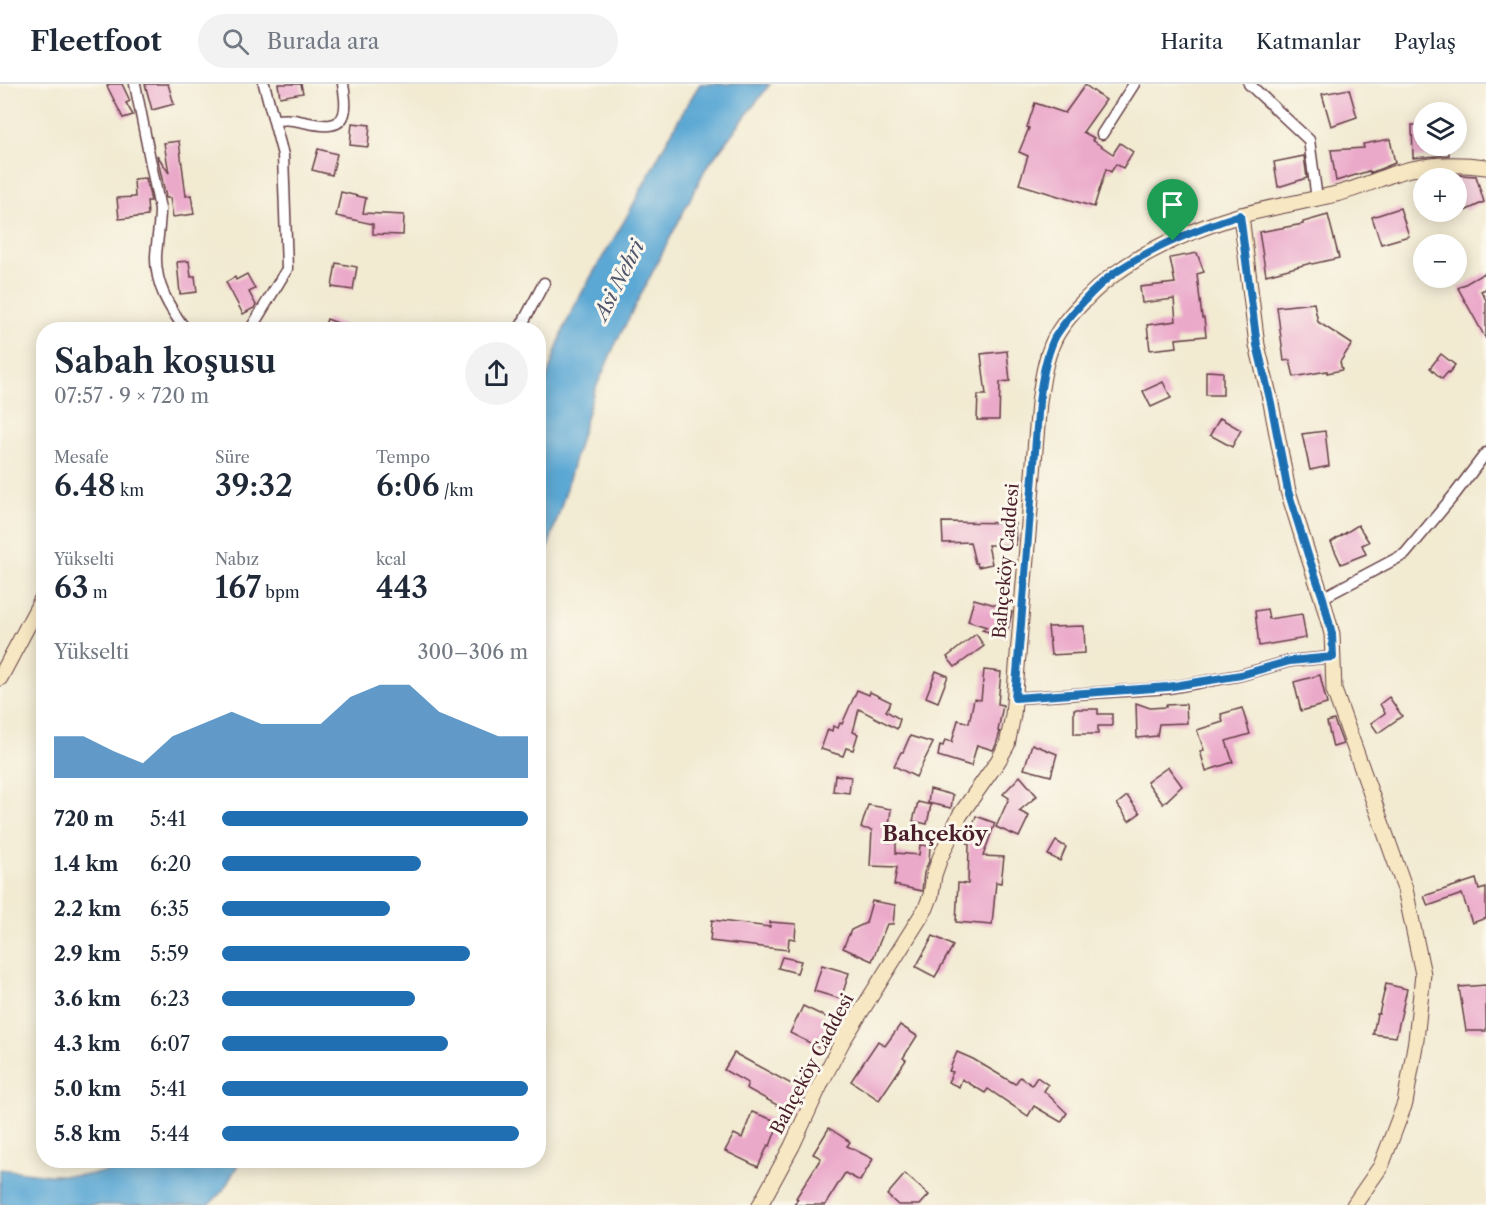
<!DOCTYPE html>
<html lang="tr">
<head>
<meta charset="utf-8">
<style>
	body { margin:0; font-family:"Libre Caslon Text",serif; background:#f2f2f3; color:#1f2937; height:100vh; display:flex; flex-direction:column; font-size:22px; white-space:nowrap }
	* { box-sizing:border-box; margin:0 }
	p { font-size:20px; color:#747a83 }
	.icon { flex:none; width:33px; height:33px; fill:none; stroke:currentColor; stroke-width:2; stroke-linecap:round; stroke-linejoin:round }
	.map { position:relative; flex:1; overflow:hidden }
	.panel { position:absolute; left:36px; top:238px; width:510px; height:846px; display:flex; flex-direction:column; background:#fff; border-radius:24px; box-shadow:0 3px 15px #0003 }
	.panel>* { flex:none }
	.buttons { position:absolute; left:1413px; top:18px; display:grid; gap:12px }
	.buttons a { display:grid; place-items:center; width:54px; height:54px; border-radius:50%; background:#fff; box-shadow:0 3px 15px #0003; font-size:30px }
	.pin { position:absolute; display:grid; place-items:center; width:51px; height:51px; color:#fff; margin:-62px -26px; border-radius:50% 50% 50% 0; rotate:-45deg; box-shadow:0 0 6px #0007 }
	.pin .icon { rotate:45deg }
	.round { display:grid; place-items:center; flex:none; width:63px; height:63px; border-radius:32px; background:#f2f2f3 }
	.overview { display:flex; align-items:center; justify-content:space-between; height:102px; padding:0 18px }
	h1 { font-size:33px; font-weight:600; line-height:45px }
	.metrics { display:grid; grid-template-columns:repeat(3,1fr); gap:9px; height:102px; padding:6px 18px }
	.metrics div { display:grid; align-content:center }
	.metrics b { font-size:30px; font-weight:600 }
	.metrics small { font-size:16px; font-weight:400 }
	.metrics p { font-size:16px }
	.chart { height:168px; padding:12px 18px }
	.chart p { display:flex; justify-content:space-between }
	.chart svg { width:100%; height:108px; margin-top:6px; fill:#1f6fb2; opacity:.7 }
	ul { padding:0 18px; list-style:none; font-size:20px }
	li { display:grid; grid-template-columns:96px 72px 1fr; align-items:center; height:45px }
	li i { height:15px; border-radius:8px; background:#1f6fb2 }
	header { display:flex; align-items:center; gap:36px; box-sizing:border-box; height:84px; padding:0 30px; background:#fff; border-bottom:2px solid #e0e1e3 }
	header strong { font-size:28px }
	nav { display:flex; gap:33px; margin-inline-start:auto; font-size:21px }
	.search { width:420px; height:54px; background:#f2f2f3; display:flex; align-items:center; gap:15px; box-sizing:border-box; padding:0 21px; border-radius:33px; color:#747a83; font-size:22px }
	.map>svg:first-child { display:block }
</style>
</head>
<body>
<header>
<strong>Fleetfoot</strong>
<div class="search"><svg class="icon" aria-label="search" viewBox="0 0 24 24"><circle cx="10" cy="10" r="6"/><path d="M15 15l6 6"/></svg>Burada ara</div>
<nav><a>Harita</a><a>Katmanlar</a><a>Paylaş</a></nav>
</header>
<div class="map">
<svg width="1486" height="1121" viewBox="0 0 1486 1121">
	<rect width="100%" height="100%" fill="#fbf7ec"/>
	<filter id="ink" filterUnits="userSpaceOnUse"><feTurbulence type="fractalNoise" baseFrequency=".0167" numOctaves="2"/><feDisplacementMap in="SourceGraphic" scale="12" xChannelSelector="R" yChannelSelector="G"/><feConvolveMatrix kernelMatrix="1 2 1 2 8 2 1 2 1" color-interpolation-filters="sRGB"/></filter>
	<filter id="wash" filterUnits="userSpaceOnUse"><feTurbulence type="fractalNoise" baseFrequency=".008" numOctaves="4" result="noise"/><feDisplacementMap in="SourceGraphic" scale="24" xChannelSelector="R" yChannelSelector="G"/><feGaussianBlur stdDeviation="1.35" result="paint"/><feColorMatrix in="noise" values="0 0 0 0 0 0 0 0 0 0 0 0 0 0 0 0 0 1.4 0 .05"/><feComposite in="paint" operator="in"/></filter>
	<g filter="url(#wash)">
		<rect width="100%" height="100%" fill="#f2ead1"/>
		<g fill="#5ca8d4" stroke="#536480" stroke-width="1.5">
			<path d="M700,0H770L706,84L614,263L592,313L564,413L539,492L538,322C547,296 555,264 566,240C583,202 607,168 627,132C651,88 672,43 700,0Z"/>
			<polygon points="141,1077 240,1077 224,1105 209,1121 0,1121 0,1085 49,1091 86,1091 124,1085"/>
		</g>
		<g id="blocks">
			<g fill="#eba9ca">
				<polygon points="110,0 122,0 130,17 126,19 133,31 123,34 107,2"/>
				<polygon points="145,0 168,0 174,20 152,26"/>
				<polygon points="278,0 301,0 303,9 280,13"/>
				<polygon points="1085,1 1106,16 1083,48 1094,54 1092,56 1113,70 1120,59 1133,68 1123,84 1116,80 1111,88 1106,85 1094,123 1019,100 1028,72 1019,68 1029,44 1027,43 1035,19 1065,29"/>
				<polygon points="1349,5 1357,33 1331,42 1322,10"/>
				<polygon points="352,39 370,41 368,63 350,61"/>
				<polygon points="1412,41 1424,41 1424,62 1449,62 1449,71 1413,74"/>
				<polygon points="1390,55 1395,79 1370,89 1369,87 1336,97 1331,66 1364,64 1363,60"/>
				<polygon points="179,57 186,112 191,111 194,130 173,133 170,114 166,114 157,71 169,89 164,59"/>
				<polygon points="318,65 337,70 332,91 312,86"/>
				<polygon points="1304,72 1307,94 1278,103 1274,78"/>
				<polygon points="1459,91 1476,92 1484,118 1465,127 1456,101 1456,94 1454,94 1454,92"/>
				<polygon points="146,94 151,117 147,117 148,132 119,135 117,114 135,113 134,95"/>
				<polygon points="341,108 366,114 363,129 404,131 403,151 373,150 373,140 336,132"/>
				<polygon points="1166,110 1188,134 1180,141 1155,122"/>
				<polygon points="1400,124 1409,152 1381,160 1372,133"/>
				<polygon points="1328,131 1339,174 1312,180 1311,179 1266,191 1259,148 1303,140 1303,138"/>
				<polygon points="1197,169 1204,188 1197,190 1202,234 1204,234 1206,252 1176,255 1177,263 1150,266 1147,241 1176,237 1174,215 1142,219 1140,203 1175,199 1170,174"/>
				<polygon points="189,177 191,193 195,192 197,208 180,210 177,178"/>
				<polygon points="336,179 357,183 353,206 332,203"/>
				<polygon points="1486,188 1486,205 1481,207 1486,216 1486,255 1458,204"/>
				<polygon points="247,190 255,205 249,208 256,221 254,224 243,230 226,198 235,193 236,196"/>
				<polygon points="1314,219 1318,238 1352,260 1340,278 1342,286 1327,289 1327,287 1294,293 1290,276 1284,277 1277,223"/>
				<polygon points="327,235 354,245 354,246 323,246"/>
				<polygon points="1007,267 1010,297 1000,298 999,336 977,336 978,311 986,311 981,270"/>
				<polygon points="1441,270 1455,281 1449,289 1448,288 1442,295 1430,284"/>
				<polygon points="1206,287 1223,288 1223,311 1206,311"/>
				<polygon points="1163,298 1171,314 1151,323 1143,307"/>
				<polygon points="1220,334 1241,346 1232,363 1210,351"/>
				<polygon points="1325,347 1329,382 1310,386 1302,350"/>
				<polygon points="942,438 1015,439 1016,461 988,461 992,480 978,483 977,479 975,479 970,458 943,459"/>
				<polygon points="1358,441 1369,458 1362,461 1366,470 1341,480 1331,458"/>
				<polygon points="974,515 1002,523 1001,525 1012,528 1006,553 982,546 987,543 968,537"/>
				<polygon points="1267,525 1269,535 1302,530 1306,554 1259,562 1255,527"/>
				<polygon points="1084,542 1085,569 1051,571 1048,543"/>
				<polygon points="976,550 984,562 955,583 947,573"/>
				<polygon points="984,586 1001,588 998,620 1003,621 998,647 1000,648 996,661 993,666 977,661 971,682 938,672 940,661 943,662 945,656 952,658 958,636 969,639 974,615 981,616"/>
				<polygon points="936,587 948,592 938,618 926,613"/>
				<polygon points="1320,591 1327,620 1301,627 1294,598"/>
				<polygon points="857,606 869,611 870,608 891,618 886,627 900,635 897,645 859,625 853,648 858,650 853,666 846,664 843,672 821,665 828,645 832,647 833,642 838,644 840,639 842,640"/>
				<polygon points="1389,613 1402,632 1378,649 1371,639 1385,629 1380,620"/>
				<polygon points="1136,619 1150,624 1166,623 1166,621 1186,620 1187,639 1159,640 1157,652 1137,654"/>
				<polygon points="1242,624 1250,650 1226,657 1233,678 1206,687 1200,667 1204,666 1197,646 1223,638 1221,630"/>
				<polygon points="1074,625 1098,625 1098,630 1112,630 1112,642 1098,642 1098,650 1074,650"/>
				<polygon points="1334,636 1343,660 1333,663 1327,638"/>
				<polygon points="910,652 933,659 916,693 894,682 901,668 903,668"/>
				<polygon points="1032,660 1057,670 1051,692 1024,685"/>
				<polygon points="1168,683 1182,702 1163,720 1147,698"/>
				<polygon points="835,691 851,693 849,709 833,707"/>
				<polygon points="1020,692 1037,712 1019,727 1029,732 1019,753 996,743 1009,714 1003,710"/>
				<polygon points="930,705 953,711 951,724 928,719"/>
				<polygon points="1127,712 1140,729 1129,737 1117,720"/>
				<polygon points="918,718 931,721 927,740 913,737"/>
				<polygon points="868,721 891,725 887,758 896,758 896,769 919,771 920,761 930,762 929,777 924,789 922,807 894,801 897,783 870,782 872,746 861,744"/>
				<polygon points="976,732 995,739 983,772 1004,773 1001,799 996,798 992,841 956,838 958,799 968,800 969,760 967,759"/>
				<polygon points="1056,757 1066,763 1060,777 1048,771"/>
				<polygon points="1476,795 1479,806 1486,804 1486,834 1472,839 1462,810 1428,822 1424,812"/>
				<polygon points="872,817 895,821 893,840 887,840 872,877 843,864 851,846 866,839"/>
				<polygon points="712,836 770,843 770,838 796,840 795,855 789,854 788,866 710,857"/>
				<polygon points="933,852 942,856 953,862 935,893 916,883"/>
				<polygon points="782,873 801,877 797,889 778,884"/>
				<polygon points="822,881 849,889 841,915 814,907"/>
				<polygon points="1386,900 1407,905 1396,953 1373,950 1377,930 1379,930"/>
				<polygon points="1486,901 1486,947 1466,947 1459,903"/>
				<polygon points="803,922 834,937 830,946 827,945 818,963 790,949"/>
				<polygon points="900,941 917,952 903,974 906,976 879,1016 851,997 878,957 885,962"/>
				<polygon points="957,968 973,975 1015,1000 1020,993 1032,1001 1037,993 1048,1001 1044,1007 1067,1029 1061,1038 1034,1022 1028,1032 988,1005 985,1009 962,995 959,1003 948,998 953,988 949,987"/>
				<polygon points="734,969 793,1001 795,995 809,1002 801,1020 796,1019 793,1030 746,1004 748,999 724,986"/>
				<polygon points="752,1028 779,1038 770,1062 768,1061 758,1083 725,1067 734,1050 742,1054"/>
				<polygon points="829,1044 850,1058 847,1062 873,1075 860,1097 845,1089 825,1121 794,1121 798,1115 796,1114 821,1074 813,1070"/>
				<polygon points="905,1090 929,1111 920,1121 898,1121 887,1111"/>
			</g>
		</g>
	</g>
	<g filter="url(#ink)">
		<use href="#blocks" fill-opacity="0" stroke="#633d44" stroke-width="1.5"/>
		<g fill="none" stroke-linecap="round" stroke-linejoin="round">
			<defs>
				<g id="street">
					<path d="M135,0L160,125C160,141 157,156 156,172C155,200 169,224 186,246"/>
					<polyline points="1249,0 1309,56 1317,115"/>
					<path d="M274,36C280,36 286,35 293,36C310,38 343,52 345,24C346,16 344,8 343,0"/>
					<polyline points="1102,50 1134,0"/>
					<polyline points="250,246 287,185 283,71 264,0"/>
					<polyline points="519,246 544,199"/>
					<polyline points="1322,514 1405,470 1455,410 1486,369"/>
					<polyline points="1015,614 1168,604 1241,591 1290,577 1333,573"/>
				</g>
				<g id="secondary">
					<polyline points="1241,131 1257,261 1271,319 1288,407 1308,471 1322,514 1332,550 1334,606 1405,805 1423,890 1416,956 1405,1019 1381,1082 1354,1121"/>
					<polyline points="0,594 44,511"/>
					<path d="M760,1121L792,1062L821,999L842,958L926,824L931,811L934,791L940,774L960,731L998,677L1007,661L1013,631L1039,318C1042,297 1045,275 1054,256C1061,241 1073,228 1084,217C1124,175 1184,148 1238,132C1270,123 1304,118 1336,110C1357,105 1376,96 1396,89C1425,80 1456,79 1486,83"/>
				</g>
			</defs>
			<use href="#street" stroke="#633d44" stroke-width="13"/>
			<use href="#secondary" stroke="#633d44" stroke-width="17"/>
			<use href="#street" stroke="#fff" stroke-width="10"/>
			<use href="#secondary" stroke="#f7e8c3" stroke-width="15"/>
		</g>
	</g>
	<g fill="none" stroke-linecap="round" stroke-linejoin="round" filter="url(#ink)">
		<defs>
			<path id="route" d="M1240,131L1257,261L1271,319L1288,407L1308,471L1323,514L1332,550L1333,573L1290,577L1241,591L1168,603L1015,614L1039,318C1042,297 1045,275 1054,255C1061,242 1072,230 1082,219C1092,208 1103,197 1116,188C1153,163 1197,145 1240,131Z"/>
		</defs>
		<use href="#route" stroke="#fff" stroke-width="12"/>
		<use href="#route" stroke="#1f6fb2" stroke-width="8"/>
	</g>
	<g text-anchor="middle" stroke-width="6" stroke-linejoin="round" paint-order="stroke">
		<g font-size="18" fill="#4a1f2b" stroke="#fbf7ec">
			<text transform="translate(1006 477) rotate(-85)" y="6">Bahçeköy Caddesi</text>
			<text transform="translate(812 980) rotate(-62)" y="6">Bahçeköy Caddesi</text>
		</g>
		<g font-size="20" font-style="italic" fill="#51566f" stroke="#fbf7ec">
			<text transform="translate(619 196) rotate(-63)" y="7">Asi Nehri</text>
		</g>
		<g font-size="21" font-weight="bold" fill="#4a1f2b" stroke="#fbf7ec">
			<text x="935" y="757">Bahçeköy</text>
		</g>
	</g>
</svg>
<div class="buttons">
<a><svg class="icon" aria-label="layers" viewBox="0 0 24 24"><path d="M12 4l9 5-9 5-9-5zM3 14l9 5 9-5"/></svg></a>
<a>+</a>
<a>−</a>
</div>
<div class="pin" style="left:1173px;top:157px;background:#1e9e55"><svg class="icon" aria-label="arrive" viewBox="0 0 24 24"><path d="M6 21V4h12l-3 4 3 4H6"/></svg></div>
<section class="panel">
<div class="overview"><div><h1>Sabah koşusu</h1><p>07:57 · 9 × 720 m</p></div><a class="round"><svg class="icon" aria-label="share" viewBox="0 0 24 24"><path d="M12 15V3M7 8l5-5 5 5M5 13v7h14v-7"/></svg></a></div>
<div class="metrics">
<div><p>Mesafe</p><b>6.48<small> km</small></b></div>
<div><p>Süre</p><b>39:32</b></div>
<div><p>Tempo</p><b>6:06<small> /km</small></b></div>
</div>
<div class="metrics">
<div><p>Yükselti</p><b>63<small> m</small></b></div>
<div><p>Nabız</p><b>167<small> bpm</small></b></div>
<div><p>kcal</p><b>443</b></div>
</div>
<div class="chart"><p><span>Yükselti</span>300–306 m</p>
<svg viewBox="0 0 160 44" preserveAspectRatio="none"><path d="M0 44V27L10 27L20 33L30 38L40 27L50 22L60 17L70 22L80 22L90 22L100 11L110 6L120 6L130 17L140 22L150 27L160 27V44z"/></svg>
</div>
<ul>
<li><b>720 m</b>5:41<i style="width:100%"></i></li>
<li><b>1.4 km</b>6:20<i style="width:65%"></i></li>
<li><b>2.2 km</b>6:35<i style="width:55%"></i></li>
<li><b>2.9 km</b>5:59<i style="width:81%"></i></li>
<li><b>3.6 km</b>6:23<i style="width:63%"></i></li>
<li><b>4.3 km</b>6:07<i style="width:74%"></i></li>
<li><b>5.0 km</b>5:41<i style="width:100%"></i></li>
<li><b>5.8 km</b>5:44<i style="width:97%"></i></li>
</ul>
</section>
</div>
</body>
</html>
